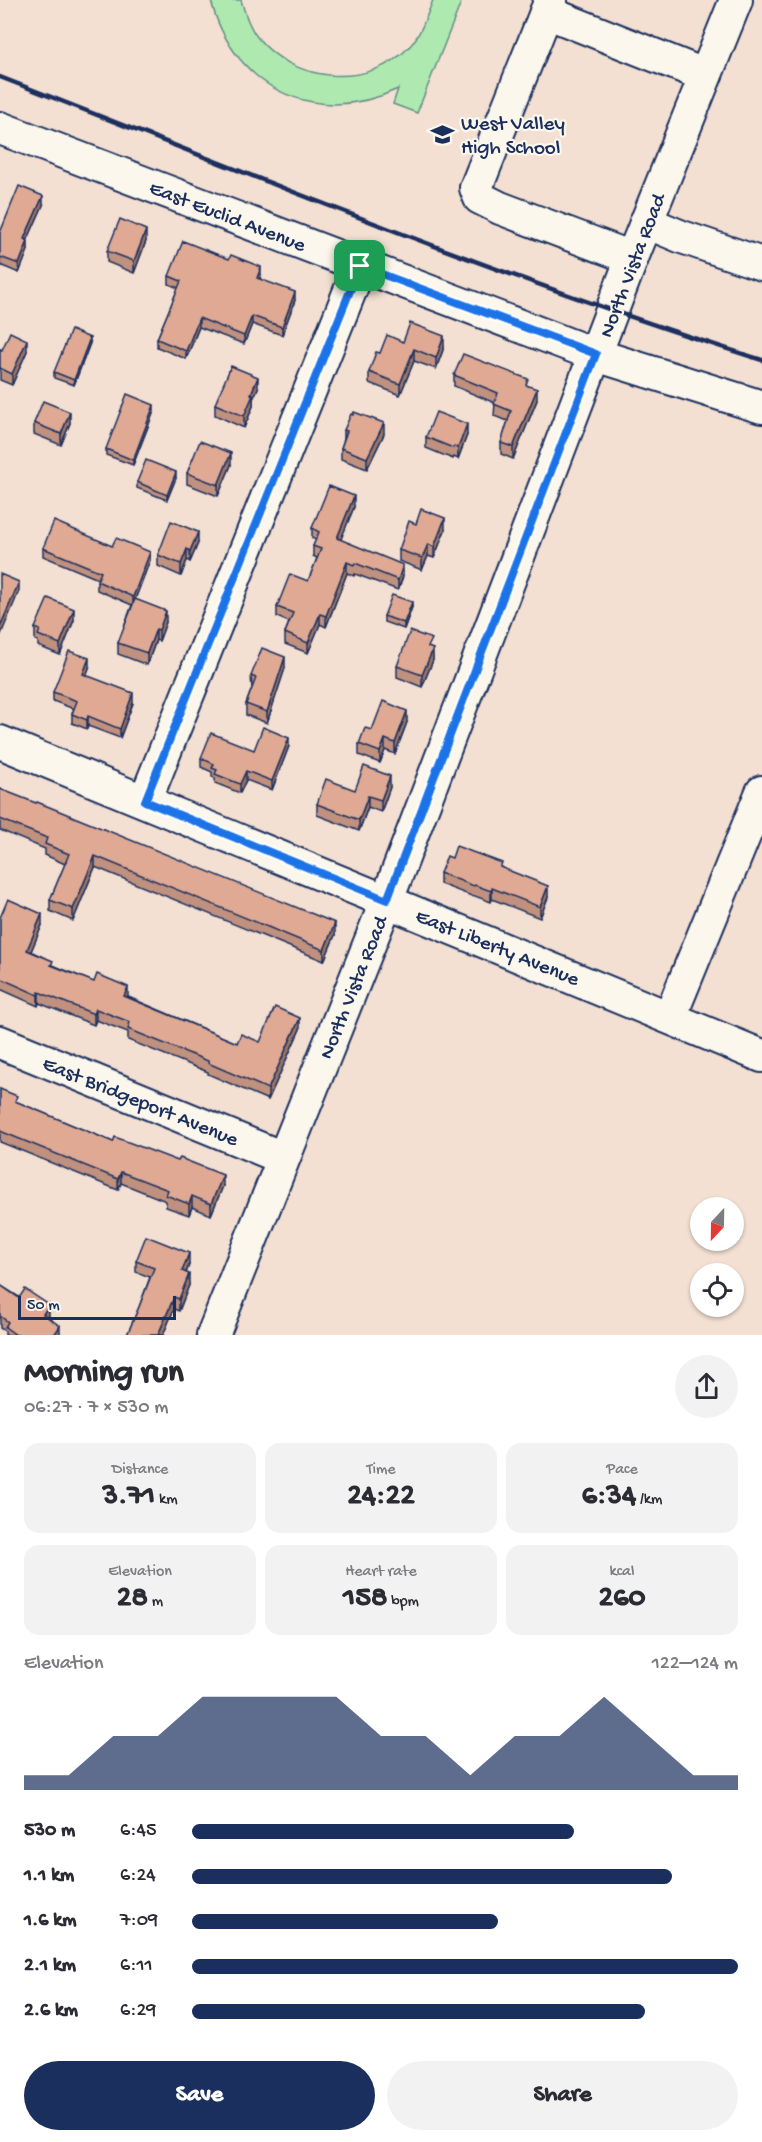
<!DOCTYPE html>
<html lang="en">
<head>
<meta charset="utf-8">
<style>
	body { margin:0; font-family:"Gochi Hand",sans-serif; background:#f2f2f3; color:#2b2b33; height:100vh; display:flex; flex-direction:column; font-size:22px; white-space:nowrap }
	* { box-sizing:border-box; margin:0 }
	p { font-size:20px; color:#7c7c81 }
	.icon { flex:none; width:33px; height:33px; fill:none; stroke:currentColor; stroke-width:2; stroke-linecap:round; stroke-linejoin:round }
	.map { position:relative; height:1335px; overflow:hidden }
	.side { display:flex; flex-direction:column; background:#fff; flex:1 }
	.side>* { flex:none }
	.needle { width:39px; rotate:202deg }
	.tools { position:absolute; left:690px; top:1197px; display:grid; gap:12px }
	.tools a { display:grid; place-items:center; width:54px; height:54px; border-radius:50%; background:#fff; box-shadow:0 2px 4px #0004; font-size:30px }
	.scale { position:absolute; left:18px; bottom:15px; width:158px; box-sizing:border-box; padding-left:6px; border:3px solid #1b2f5e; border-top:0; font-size:16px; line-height:21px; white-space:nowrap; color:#1b2f5e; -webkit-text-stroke:4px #fbf7ec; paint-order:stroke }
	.pin { position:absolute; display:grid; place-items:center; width:51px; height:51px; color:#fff; margin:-26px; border-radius:12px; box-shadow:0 3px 9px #0006 }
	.round { display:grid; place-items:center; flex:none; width:63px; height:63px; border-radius:32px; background:#f2f2f3 }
	.overview { display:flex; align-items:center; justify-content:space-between; height:102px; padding:0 24px }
	h1 { font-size:33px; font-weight:800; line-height:45px }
	.metrics { display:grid; grid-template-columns:repeat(3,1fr); gap:9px; height:102px; padding:6px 24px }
	.metrics div { display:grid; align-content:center; border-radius:15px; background:#f2f2f3; text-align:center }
	.metrics b { font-size:30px; font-weight:800 }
	.metrics small { font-size:16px; font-weight:400 }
	.metrics p { font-size:16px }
	.chart { height:168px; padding:12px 24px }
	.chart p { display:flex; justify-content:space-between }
	.chart svg { width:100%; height:108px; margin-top:6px; fill:#1b2f5e; opacity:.7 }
	.cta { display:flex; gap:12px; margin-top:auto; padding:12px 24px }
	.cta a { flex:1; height:69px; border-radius:36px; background:#1b2f5e; color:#fff; font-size:24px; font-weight:800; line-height:69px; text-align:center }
	.cta a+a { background:#f2f2f3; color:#2b2b33 }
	ul { padding:0 24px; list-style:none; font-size:20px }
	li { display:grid; grid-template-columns:96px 72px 1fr; align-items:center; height:45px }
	li i { height:15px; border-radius:8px; background:#1b2f5e }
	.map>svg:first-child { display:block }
</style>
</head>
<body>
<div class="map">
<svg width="762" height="1335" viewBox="0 0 762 1335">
	<rect width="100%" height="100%" fill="#f3e0d2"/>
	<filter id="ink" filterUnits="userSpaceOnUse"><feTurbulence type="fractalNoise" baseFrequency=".0167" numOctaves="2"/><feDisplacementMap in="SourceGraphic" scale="12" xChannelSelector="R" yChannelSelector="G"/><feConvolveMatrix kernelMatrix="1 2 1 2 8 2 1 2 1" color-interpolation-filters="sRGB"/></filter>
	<g filter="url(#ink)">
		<path fill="#aee9af" stroke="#648c86" stroke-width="1.5" d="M211,0H241C245,13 249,27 258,38C294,83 370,90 410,46C421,34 427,15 433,0H462L417,113L393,104L398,89C342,115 280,108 239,58C225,40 216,22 211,0Z"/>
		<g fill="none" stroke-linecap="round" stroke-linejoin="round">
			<defs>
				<g id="minor">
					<polyline points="551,0 476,188 480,198 500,208 632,258"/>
					<polyline points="546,12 704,75"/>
					<polyline points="0,128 596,355 762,407"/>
					<polyline points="646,222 682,237 762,264"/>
					<polyline points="0,742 762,1056"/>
					<polyline points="145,801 360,266"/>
					<polyline points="670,1017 762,792"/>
					<polyline points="0,1042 283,1158"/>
					<polyline points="213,1335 387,900 632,258 736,0"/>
				</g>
			</defs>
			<use href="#minor" stroke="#1b2f5e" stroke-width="36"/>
			<use href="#minor" stroke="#fbf7ec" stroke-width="32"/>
			<path stroke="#1b2f5e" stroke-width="4.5" d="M0,77C252,175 504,279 762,360"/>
		</g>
		<g fill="#c0917f" stroke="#1b2f5e" stroke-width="1.5">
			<polygon points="43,205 27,241 28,250 19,273 0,265 0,233"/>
			<polygon points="146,241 134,273 107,262 107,251"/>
			<polygon points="261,275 260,279 295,300 282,335 252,324 244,344 199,327 186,359 157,347 157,339 178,288 169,284 169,276"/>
			<polygon points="403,342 444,347 436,369 414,361 400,395 369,383 369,372 380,353"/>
			<polygon points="90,343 74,385 54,378 54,372"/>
			<polygon points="0,349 2,350 27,351 12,385 0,380"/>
			<polygon points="454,375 528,386 537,400 513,459 501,454 501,443 508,421 494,416 495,403 454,386"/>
			<polygon points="258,388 253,399 253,406 244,428 215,415 215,404"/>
			<polygon points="154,411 133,465 106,455 106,449"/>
			<polygon points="34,423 70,423 61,445 34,434"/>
			<polygon points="344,430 384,434 367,469 341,459 341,448 344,439"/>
			<polygon points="467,435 458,459 454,457 453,459 426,448 426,437"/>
			<polygon points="231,465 218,496 187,484 187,473"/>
			<polygon points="176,478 167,500 137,488 137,482"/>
			<polygon points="354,507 340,540 403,576 398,590 355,574 354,576 347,573 326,627 320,624 308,653 285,644 285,633 289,622 277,617 277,607 308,581 317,558 313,556 313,546 316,540 312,538 312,528"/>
			<polygon points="416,524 445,530 434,558 428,556 422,570 399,561 399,550"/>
			<polygon points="198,543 190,562 187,560 181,576 158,566 158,555"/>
			<polygon points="112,546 150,560 135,599 166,622 159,641 156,640 147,665 118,654 118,643 132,605 97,590 97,581 98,579 43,556 43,548"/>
			<polygon points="412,607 404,629 384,622 384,616"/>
			<polygon points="74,620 60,655 38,646 38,641 35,640 35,628"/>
			<polygon points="432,649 433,660 422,687 397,677 397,666"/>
			<polygon points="89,668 86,675 133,703 120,738 88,726 87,729 72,723 72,714 74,709 53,701 53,692"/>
			<polygon points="285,668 267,723 246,715 246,704 252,688 251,676"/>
			<polygon points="407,722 395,754 385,750 380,763 359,755 359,744 372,730"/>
			<polygon points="289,746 272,790 246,780 240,793 215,783 215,778 212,777 212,772 201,767 201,758 254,750"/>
			<polygon points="390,787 381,812 368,807 359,831 317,815 317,804 355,790"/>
			<polygon points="0,789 335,935 324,961 95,867 73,921 50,911 50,900 65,864 45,855 45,849 0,830"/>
			<polygon points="452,858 502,867 548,897 540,918 492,899 491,902 475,896 474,897 440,884 440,873"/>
			<polygon points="0,918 42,925 31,951 53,965 237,1043 260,1042 300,1029 268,1100 208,1074 208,1072 128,1040 128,1032 96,1020 94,1025 39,1003 38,1006 0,989"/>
			<polygon points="0,1089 17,1102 113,1142 223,1186 211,1215 192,1207 189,1215 166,1207 166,1201 121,1183 118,1190 0,1142"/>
			<polygon points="136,1261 189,1265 186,1273 189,1285 179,1311 174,1309 163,1335 127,1335 139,1307 150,1277 136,1272"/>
			<polygon points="0,1285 49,1316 48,1318 60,1335 5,1335 5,1331 0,1328"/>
		</g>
		<g fill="#9c7668" stroke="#1b2f5e" stroke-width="1.5">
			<polygon points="43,196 43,205 24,248 24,239"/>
			<polygon points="146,230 146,241 134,273 134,261"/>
			<polygon points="28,241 28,250 19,273 19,264"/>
			<polygon points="261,267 261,275 257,286 257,278"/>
			<polygon points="295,292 295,300 282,335 282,327"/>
			<polygon points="252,316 252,324 244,344 244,336"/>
			<polygon points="199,318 199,327 186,359 186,351"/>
			<polygon points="444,336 444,347 436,369 436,358"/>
			<polygon points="90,338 90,343 74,385 74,380"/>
			<polygon points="27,340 27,351 12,385 12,374"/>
			<polygon points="414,349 414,361 400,395 400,384"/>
			<polygon points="258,377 258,388 253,399 253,406 244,428 244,416 251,394"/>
			<polygon points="537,389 537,400 513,459 513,447"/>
			<polygon points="154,405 154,411 133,465 133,460"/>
			<polygon points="70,412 70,423 61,445 61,434"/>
			<polygon points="384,423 384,434 367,469 367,458"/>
			<polygon points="467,424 467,435 458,459 458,448"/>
			<polygon points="231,453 231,465 218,496 218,485"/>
			<polygon points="176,472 176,478 167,500 167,495"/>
			<polygon points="354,496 354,507 337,549 337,538"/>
			<polygon points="445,518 445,530 434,558 434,547"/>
			<polygon points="198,532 198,543 190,562 190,551"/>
			<polygon points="428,544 428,556 422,570 422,558"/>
			<polygon points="187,549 187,560 181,576 181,564"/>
			<polygon points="150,552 150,560 133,605 133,597"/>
			<polygon points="347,562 347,573 326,627 326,616"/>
			<polygon points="403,565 403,576 398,590 398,580"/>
			<polygon points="19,582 19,591 0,637 0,627"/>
			<polygon points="412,602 412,607 404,629 404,623"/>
			<polygon points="74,609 74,620 60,655 60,644"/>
			<polygon points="166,611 166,622 159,641 159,630"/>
			<polygon points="320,614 320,624 308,653 308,643"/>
			<polygon points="156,629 156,640 147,665 147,653"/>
			<polygon points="433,649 433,660 422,687 422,675"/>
			<polygon points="285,657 285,668 267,723 267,712"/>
			<polygon points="89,658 89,668 83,684 83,674"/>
			<polygon points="133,693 133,703 120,738 120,729"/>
			<polygon points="407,711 407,722 395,754 395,743"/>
			<polygon points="88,716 88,726 87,729 87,720"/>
			<polygon points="289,738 289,746 272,790 272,781"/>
			<polygon points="385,739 385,750 380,763 380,752"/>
			<polygon points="246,771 246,780 240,793 240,784"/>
			<polygon points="390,776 390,787 381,812 381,800"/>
			<polygon points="368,796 368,807 359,831 359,820"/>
			<polygon points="95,856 95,867 73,921 73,909"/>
			<polygon points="548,886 548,897 540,918 540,907"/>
			<polygon points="492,888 492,899 491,902 491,891"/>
			<polygon points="42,914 42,925 27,961 27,950"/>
			<polygon points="335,923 335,935 324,961 324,950"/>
			<polygon points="128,987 128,998 124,996"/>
			<polygon points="39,992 39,1003 38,1006 38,995"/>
			<polygon points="96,1009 96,1020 94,1025 94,1014"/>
			<polygon points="300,1018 300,1029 268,1100 268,1089"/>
			<polygon points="121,1172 121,1183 118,1190 118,1179"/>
			<polygon points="223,1175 223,1186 211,1215 211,1204"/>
			<polygon points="192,1196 192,1207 189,1215 189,1204"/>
			<polygon points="189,1253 189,1265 182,1283 182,1271"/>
			<polygon points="189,1274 189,1285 179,1311 179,1299"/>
			<polygon points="174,1297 174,1309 163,1335 158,1335"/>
			<polygon points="49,1305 49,1316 43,1325 43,1314"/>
			<polygon points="60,1326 60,1335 54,1335"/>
		</g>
		<g fill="#dfa994" stroke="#1b2f5e" stroke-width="1.5">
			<polygon points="19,186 43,196 24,239 28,241 19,264 0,257 0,233"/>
			<polygon points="120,219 146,230 134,261 107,251"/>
			<polygon points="183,241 229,259 231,255 261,267 257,278 295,292 282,327 252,316 244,336 199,318 186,351 157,339 181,281 169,276"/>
			<polygon points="410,323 444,336 436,358 414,349 400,384 369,372 376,352 380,353 387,335 403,342"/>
			<polygon points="71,330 90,338 74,380 54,372"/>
			<polygon points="10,332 27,340 12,374 0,368 0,349 2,350"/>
			<polygon points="463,354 528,379 526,385 537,389 513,447 501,443 511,411 494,404 498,393 454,375"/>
			<polygon points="231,366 258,377 251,394 253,395 244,416 215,404"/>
			<polygon points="127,394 154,405 133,460 106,449"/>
			<polygon points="43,401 70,412 61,434 34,423"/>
			<polygon points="354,412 384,423 367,458 341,448 347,431 344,430 351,414 353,415"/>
			<polygon points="436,412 467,424 458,448 454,446 453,448 426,437"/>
			<polygon points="200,441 231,453 218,485 187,473"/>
			<polygon points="146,460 176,472 167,495 137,482"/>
			<polygon points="329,486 354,496 337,538 403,565 398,580 355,563 354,565 347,562 326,616 320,614 308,643 285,633 293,613 277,607 290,574 308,581 321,549 313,546 319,532 312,528"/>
			<polygon points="421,509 445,518 434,547 428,544 422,558 399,550 409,521 416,524"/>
			<polygon points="54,521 112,546 116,538 150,552 133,597 97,581 101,572 43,548"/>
			<polygon points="171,521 198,532 190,551 187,549 181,564 158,555"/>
			<polygon points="0,574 19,582 0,627"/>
			<polygon points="392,595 412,602 404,623 384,616"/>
			<polygon points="48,598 74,609 60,644 38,635 40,630 35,628"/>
			<polygon points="135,599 166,611 159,630 156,629 147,653 118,643"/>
			<polygon points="410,631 432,639 428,647 433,649 422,675 397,666"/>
			<polygon points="262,648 285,657 267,712 246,704 256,678 251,676"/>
			<polygon points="69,651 89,658 83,674 133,693 120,729 88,716 87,720 72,714 77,701 53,692"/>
			<polygon points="383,701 407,711 395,743 385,739 380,752 359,744 365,728 372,730"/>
			<polygon points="263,727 289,738 272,781 246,771 240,784 215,774 217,770 212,768 214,764 201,758 211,733 254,750"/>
			<polygon points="364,766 390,776 381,800 368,796 359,820 317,804 326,779 355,790"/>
			<polygon points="0,789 36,803 37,802 335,923 324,950 95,856 73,909 50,900 69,854 45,844 47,838 0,819"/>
			<polygon points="456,846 502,863 500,867 548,886 540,907 492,888 491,891 475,885 474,886 440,873 447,856 452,858"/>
			<polygon points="8,899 42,914 27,950 53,961 51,965 94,982 97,974 128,987 124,996 237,1043 241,1034 260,1042 275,1007 300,1018 268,1089 208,1063 208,1061 128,1029 130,1022 96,1009 94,1014 39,992 38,995 0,978 0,918"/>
			<polygon points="0,1089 17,1096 15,1101 113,1142 115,1137 178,1161 180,1158 223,1175 211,1204 192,1196 189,1204 166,1195 168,1190 121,1172 118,1179 0,1131"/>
			<polygon points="146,1236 189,1253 182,1271 189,1274 179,1299 174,1297 158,1335 127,1335 139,1307 154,1268 136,1261"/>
			<polygon points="0,1285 19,1298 25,1289 49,1305 43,1314 60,1326 54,1335 16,1335 5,1327 8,1322 0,1316"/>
		</g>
	</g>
	<g fill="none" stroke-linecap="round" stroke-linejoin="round" filter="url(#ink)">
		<defs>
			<polygon id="route" points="360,266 596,354 387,900 145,801"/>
		</defs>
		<use href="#route" stroke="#fff" stroke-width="12"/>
		<use href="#route" stroke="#1a73e8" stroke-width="8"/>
	</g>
	<defs>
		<symbol id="school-bare" viewBox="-9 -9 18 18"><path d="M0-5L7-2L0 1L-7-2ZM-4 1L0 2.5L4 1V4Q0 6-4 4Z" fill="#1b2f5e" stroke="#fbf7ec" stroke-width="2.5" paint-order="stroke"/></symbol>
	</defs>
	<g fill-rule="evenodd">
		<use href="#school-bare" x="426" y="118" width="33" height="33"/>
	</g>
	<g text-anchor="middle" stroke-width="4.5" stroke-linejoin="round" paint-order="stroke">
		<g font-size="21" fill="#1b2f5e" stroke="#fbf7ec" text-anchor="start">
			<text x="461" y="129">West Valley<tspan x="461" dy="24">High School</tspan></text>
		</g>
		<g font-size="21" fill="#1b2f5e" stroke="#fbf7ec">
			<text transform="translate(228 215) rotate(21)" y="7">East Euclid Avenue</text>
			<text transform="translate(631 265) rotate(-69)" y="7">North Vista Road</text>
			<text transform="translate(498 946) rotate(22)" y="7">East Liberty Avenue</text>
			<text transform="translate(352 987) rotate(-68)" y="7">North Vista Road</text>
			<text transform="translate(141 1100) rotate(22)" y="7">East Bridgeport Avenue</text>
		</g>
	</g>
</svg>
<div class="tools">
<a><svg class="needle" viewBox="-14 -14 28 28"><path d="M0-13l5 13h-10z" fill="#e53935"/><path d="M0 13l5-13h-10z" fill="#7c7c81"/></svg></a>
<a><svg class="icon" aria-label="locate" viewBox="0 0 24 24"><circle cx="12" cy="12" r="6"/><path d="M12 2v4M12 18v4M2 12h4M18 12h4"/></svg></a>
</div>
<div class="scale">50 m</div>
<div class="pin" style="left:360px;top:266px;background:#1e9e55"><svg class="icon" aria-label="arrive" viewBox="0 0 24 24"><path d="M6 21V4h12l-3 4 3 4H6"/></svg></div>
</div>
<section class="side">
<div class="overview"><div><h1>Morning run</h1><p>06:27 · 7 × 530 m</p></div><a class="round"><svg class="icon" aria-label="share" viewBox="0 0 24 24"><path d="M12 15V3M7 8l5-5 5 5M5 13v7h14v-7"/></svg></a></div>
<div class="metrics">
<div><p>Distance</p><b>3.71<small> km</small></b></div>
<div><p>Time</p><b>24:22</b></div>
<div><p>Pace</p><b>6:34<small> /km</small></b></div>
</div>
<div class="metrics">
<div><p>Elevation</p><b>28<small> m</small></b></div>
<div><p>Heart rate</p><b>158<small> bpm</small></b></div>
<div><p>kcal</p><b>260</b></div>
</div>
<div class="chart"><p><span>Elevation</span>122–124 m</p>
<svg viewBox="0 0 160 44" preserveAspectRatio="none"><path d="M0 44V38L10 38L20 22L30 22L40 6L50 6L60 6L70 6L80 22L90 22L100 38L110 22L120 22L130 6L140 22L150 38L160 38V44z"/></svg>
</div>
<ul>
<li><b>530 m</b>6:45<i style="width:70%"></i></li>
<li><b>1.1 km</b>6:24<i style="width:88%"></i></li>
<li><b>1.6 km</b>7:09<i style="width:56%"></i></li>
<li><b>2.1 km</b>6:11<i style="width:100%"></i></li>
<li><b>2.6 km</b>6:29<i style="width:83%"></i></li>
</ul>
<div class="cta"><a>Save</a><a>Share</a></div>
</section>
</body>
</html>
